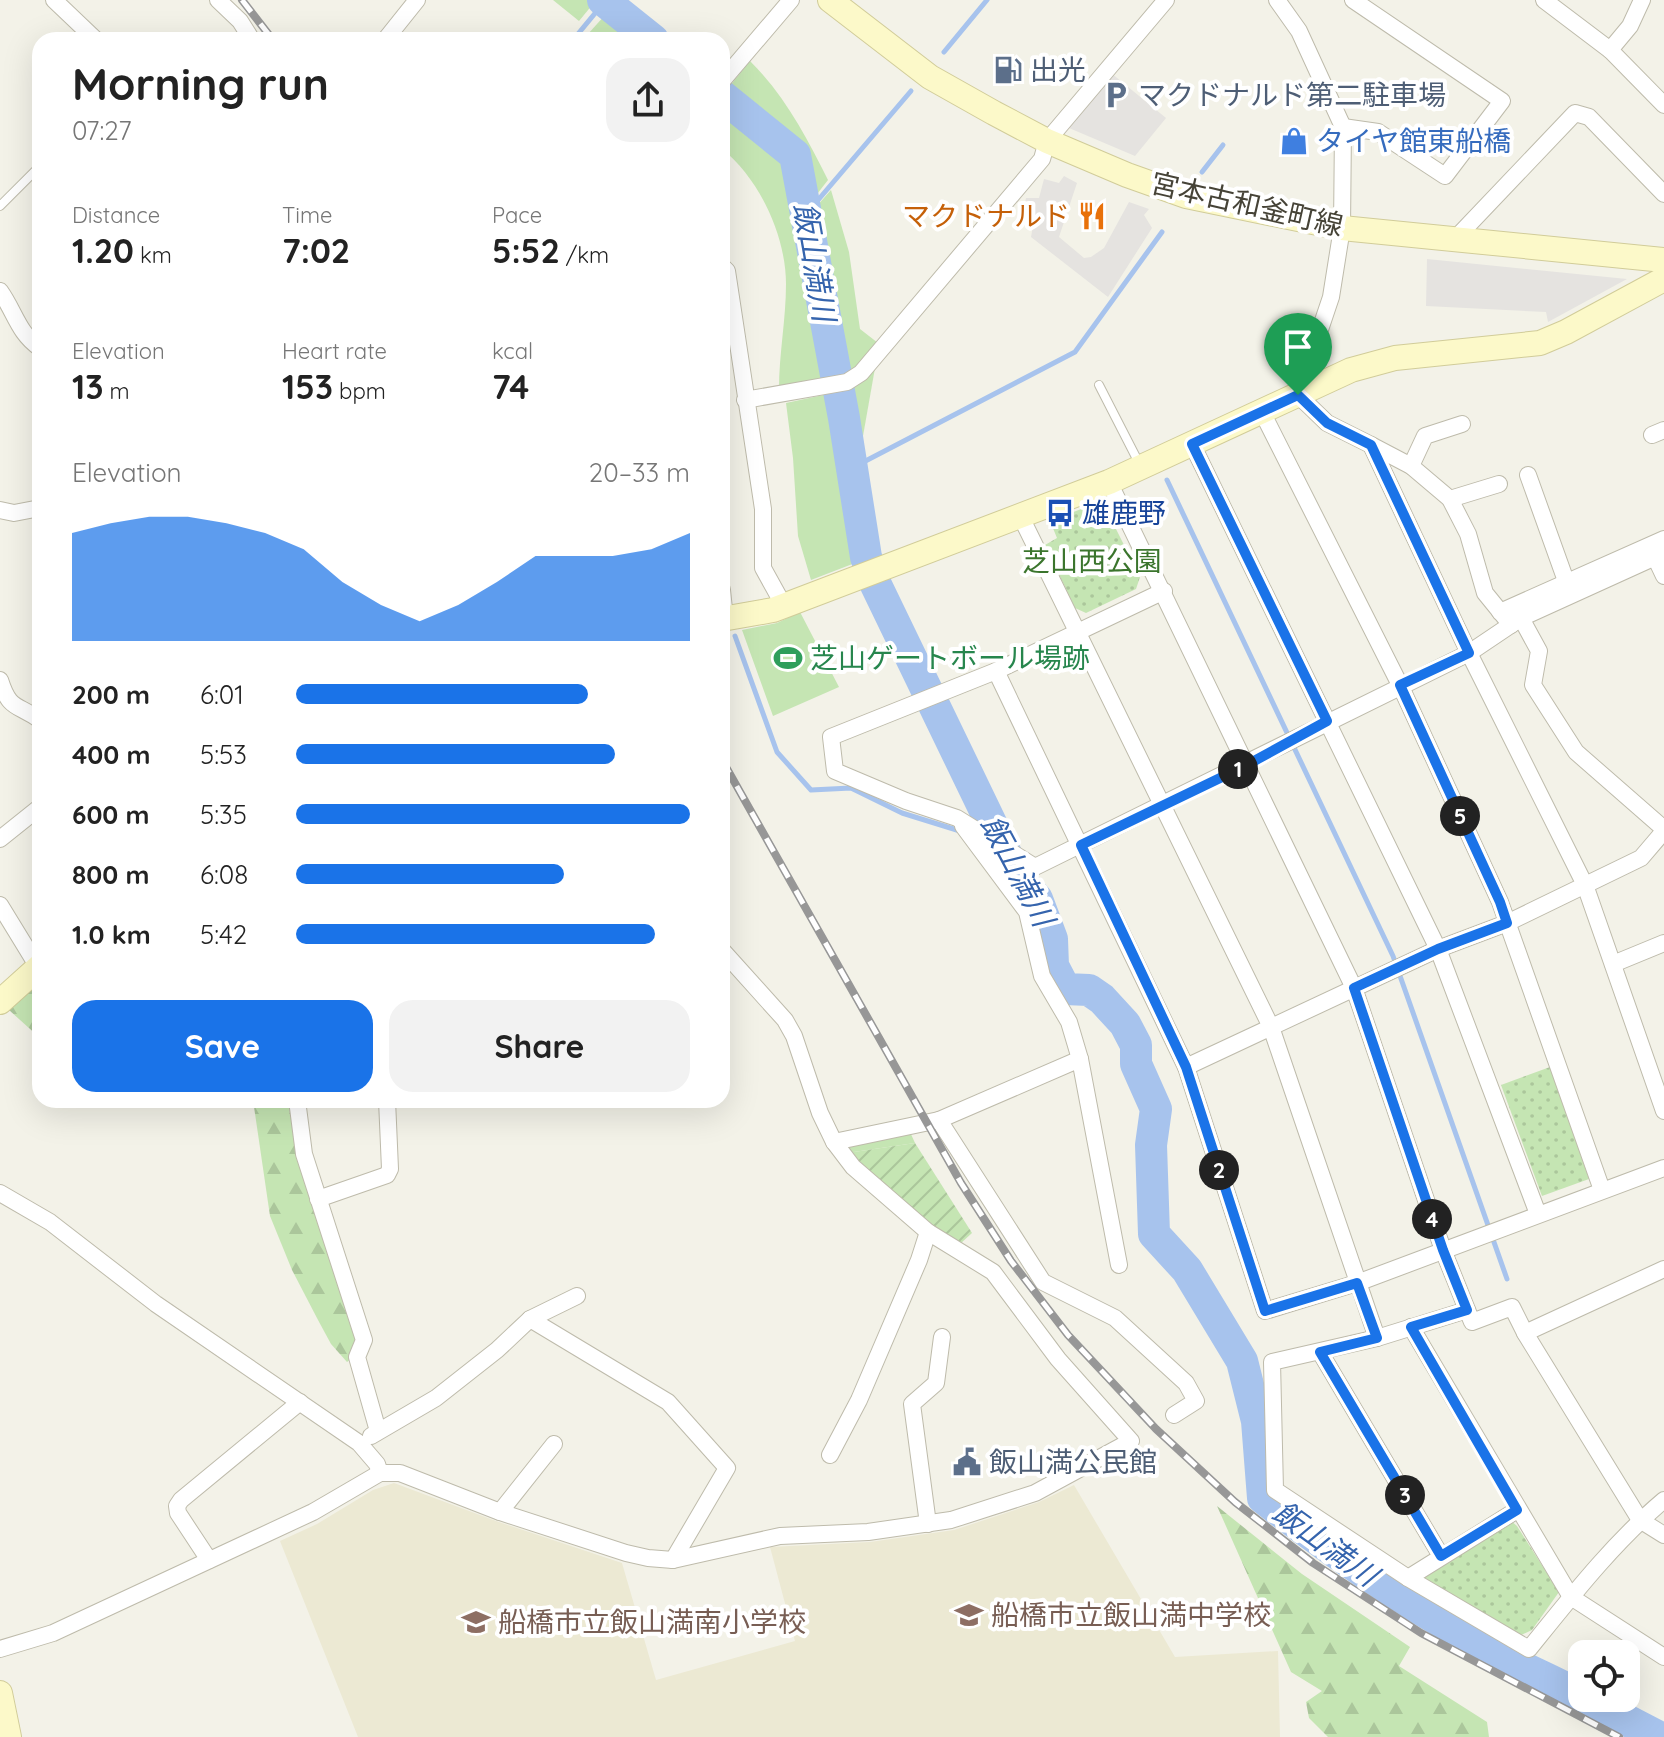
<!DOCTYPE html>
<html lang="en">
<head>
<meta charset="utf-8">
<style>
	body { margin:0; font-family:Quicksand,"Noto Sans JP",sans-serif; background:#f2f2f2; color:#222; height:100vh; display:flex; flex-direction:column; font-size:30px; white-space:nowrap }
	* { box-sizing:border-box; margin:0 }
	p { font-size:26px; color:#767676 }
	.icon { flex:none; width:44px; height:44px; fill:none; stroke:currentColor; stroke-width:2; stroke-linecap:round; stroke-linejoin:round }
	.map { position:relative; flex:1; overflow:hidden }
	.sheet { position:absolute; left:32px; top:32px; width:698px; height:1076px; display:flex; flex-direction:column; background:#fff; border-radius:24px; box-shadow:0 8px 32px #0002 }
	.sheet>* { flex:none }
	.fabs { position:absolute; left:1568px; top:1640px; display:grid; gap:16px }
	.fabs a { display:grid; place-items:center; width:72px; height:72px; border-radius:16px; background:#fff; box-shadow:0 8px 32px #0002; font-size:40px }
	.pin { position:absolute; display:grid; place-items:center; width:68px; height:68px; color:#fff; margin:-82px -34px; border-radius:50% 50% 50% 0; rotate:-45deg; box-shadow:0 0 8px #0007 }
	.pin .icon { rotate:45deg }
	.km { position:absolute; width:40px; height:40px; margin:-20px; border-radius:50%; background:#222; color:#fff; font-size:22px; line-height:40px; text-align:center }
	.round { display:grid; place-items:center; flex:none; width:84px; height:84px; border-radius:24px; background:#f2f2f2 }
	.head { display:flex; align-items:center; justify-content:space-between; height:136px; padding:0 40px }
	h1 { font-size:44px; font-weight:700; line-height:60px }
	.figures { display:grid; grid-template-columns:repeat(3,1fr); gap:12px; height:136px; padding:8px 40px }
	.figures div { display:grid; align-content:center }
	.figures b { font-size:34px; font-weight:700 }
	.figures small { font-size:22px; font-weight:400 }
	.figures p { font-size:22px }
	.chart { height:224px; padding:16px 40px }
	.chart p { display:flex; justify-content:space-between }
	.chart svg { width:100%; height:144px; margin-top:8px; fill:#1a73e8; opacity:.7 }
	.primary-button { display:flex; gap:16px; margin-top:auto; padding:16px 40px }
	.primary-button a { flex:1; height:92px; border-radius:24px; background:#1a73e8; color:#fff; font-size:32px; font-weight:700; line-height:92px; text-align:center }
	.primary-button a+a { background:#f2f2f2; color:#222 }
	ul { padding:0 40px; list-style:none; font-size:26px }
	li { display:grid; grid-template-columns:128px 96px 1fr; align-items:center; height:60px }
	li i { height:20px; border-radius:10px; background:#1a73e8 }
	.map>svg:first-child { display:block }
</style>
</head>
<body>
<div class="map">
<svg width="1664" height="1737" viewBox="0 0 1664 1737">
	<defs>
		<pattern id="forest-firs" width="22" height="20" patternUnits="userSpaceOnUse" patternTransform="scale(2)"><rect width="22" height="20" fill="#c5e5b3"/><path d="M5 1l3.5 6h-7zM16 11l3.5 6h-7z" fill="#abc69b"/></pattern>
		<pattern id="park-dots" width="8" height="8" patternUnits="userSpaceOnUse" patternTransform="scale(2)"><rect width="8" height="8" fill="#c5e5b3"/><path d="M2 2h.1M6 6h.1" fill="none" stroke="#abc69b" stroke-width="1.8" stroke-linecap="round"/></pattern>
		<pattern id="garden-furrows" width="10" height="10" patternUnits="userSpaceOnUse" patternTransform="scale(2)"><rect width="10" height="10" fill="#c5e5b3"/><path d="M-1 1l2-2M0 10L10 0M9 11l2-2" fill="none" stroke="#abc69b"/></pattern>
	</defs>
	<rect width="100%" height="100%" fill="#f3f2e8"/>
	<polygon fill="#ece9d3" points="394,1483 496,1521 622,1563 656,1680 795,1641 770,1547 870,1542 954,1530 1039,1502 1074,1485 1175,1657 1278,1651 1280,1737 358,1737 280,1541 317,1524 373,1490"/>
	<g fill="#c5e5b3">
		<polygon points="553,0 587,0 593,4 579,21"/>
		<polygon points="606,14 638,40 595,40 588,34"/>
		<path d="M750,61C785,96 806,136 828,180L814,198L803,151L729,87Z"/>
		<path d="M722,108L786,160L827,379L779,389C779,354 786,319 786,284C786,236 759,178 722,149Z"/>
		<polygon points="831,190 849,252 860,329 878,343 847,377 816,207"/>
		<polygon points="875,368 860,453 850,390"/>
		<polygon points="828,394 855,563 811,580 798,536 793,458 786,403"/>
		<polygon points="800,612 839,687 773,716 742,630 777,623"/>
		<polygon points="910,1132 915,1143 847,1153 846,1150 849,1143"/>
	</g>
	<g fill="url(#forest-firs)">
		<polygon points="40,979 40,1038 9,1010"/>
		<polygon points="253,1100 290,1100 357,1340 354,1357 347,1362 331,1344 318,1320 292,1270 270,1216"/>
		<polygon points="1217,1506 1302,1574 1410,1647 1399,1666 1487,1722 1489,1737 1328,1737 1309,1718 1306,1702 1322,1691 1291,1672"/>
	</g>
	<g fill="url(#park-dots)">
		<polygon points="1102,501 1140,577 1136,589 1086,613 1075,608 1045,545 1057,538 1050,521"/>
		<polygon points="1550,1067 1589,1179 1542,1196 1501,1085"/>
		<polygon points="1510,1520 1517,1526 1559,1592 1532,1630 1519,1636 1425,1582 1425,1573"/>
	</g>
	<polygon fill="url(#garden-furrows)" points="915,1143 972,1233 960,1244 930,1226 847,1153"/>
	<g fill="#e5e3e0">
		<polygon points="1111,73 1166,118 1135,156 1069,128"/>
		<polygon points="1064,176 1077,183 1059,237 1084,258 1091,257 1104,248 1129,202 1149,209 1144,215 1152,228 1108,297 1031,237 1033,226 1021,221 1026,198 1039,198 1044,179 1059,183"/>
		<polygon points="1427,259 1627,279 1548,322 1546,312 1426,306"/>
	</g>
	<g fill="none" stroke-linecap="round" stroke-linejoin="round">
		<g stroke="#a7c3ed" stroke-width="5">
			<polyline points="573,40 606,0"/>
			<polyline points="944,52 987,0"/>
			<polyline points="1202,172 1223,145"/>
			<polyline points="807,213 911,91"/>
			<polyline points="852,468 1075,352 1162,232"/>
			<polyline points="1167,480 1393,956 1507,1279"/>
			<polyline points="735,636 777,752 811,790 851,788 902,813 960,831"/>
			<polyline points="985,846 1010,861"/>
		</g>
		<g stroke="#a7c3ed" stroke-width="32">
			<polyline points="603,0 653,40"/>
			<path d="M722,96L795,155L844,418L866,557L876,585L1005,852L1022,883L1037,899L1052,939L1053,966L1065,989L1089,990L1102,999L1125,1024L1136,1045V1064L1156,1109L1151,1145L1154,1234L1187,1270L1242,1361L1257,1421L1263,1498C1339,1558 1419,1612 1505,1658C1530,1672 1557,1682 1582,1697"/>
			<polyline points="1584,1698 1659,1737"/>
		</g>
		<defs>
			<g id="lane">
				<polyline points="0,206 40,166"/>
				<polyline points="1099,385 1139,463"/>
			</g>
			<g id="street">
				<polyline points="54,0 96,40"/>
				<polyline points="218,0 240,21 252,40"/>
				<polyline points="1277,0 1299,31 1343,127 1342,228 1331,297 1298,395 1327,423 1371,445 1469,653 1585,885 1664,1111"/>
				<polyline points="1544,0 1610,50 1664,105"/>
				<polyline points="385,40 417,0"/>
				<polyline points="1610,50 1630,26 1642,0"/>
				<polyline points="722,81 791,0"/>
				<polyline points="1343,127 1378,132 1445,176 1502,101 1353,0"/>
				<polyline points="1456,238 1575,113 1589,117 1664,194"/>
				<polyline points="722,266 727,271 763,509 763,568 784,606"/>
				<path d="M0,291C15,312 18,333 40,348"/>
				<polyline points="745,400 847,382 861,373 1042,159 1047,141 1166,0"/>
				<polyline points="1262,412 1400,685 1500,902 1602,1190"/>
				<polyline points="1652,435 1664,430"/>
				<polyline points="1192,444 1438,949 1538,1214"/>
				<polyline points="1371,445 1411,466 1450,499 1468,534 1485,593 1511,625"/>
				<polyline points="1411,466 1425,436 1462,424"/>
				<polyline points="1528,475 1566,581"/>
				<polyline points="1109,482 1354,988 1443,1250 1472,1322 1512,1307 1525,1333 1640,1520 1664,1535"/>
				<polyline points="1450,499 1499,484"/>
				<polyline points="0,510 14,513 40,508"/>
				<polyline points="1020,515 1271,1027 1377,1338"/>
				<polyline points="1655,557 1664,576"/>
				<polyline points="722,590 725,619"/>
				<polyline points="1164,591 996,671 831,737 835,771 906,801 957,818 1035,867 1469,653 1521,618 1664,553"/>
				<polyline points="1500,612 1664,539"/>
				<polyline points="1521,618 1539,651 1533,685 1576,752 1664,829"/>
				<polyline points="996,671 1186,1067 1265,1311 1357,1283 1664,1168"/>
				<path d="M0,680C10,711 16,703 40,720"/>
				<polyline points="963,826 1027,912 1042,976 1069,1022 1080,1059 1119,1265"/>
				<polyline points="0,839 40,807"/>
				<polyline points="0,905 38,967"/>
				<polyline points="1613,964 1664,943"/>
				<polyline points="1186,1067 1438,949 1507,923 1641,858 1664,831"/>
				<polyline points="297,1100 304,1154 364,1340 357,1357 378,1431"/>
				<polyline points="939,1120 1043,1282 1115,1318 1186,1383 1196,1401 1174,1415"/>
				<polyline points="834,1142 939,1120 1080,1059"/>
				<polyline points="0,1193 50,1222 156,1304 359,1443 377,1464 380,1473"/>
				<polyline points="318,1199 387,1175 390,1169 387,1100"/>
				<path d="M1467,1310L1377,1338L1272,1362L1275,1490L1408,1578L1529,1649C1571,1597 1613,1543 1664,1500"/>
				<polyline points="530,1319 668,1402 727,1468 673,1560"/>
				<polyline points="1411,1327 1571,1597 1664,1657"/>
				<polyline points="1525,1333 1664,1269"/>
				<polyline points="1320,1352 1441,1556"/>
				<polyline points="371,1436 436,1398 497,1350 530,1319 577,1296"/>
				<polyline points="830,1455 859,1400 919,1260 928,1232"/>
				<polyline points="500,1512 554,1444"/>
				<polyline points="928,1524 912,1404 936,1383 942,1337"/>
				<polyline points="209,1560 178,1513 177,1506 181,1500 300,1402"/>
				<polyline points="1408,1578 1517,1510"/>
				<polyline points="0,1649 53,1633 313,1512 380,1473 400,1473 500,1512 626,1553 648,1558 673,1560 780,1536 868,1532 951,1520 1035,1493 1131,1441 1058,1359 993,1272 928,1232 853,1167 834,1142 820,1113 794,1036 785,1020 722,950"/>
			</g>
			<g id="secondary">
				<polyline points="830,0 930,77 994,113 1047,141 1127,175 1186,196 1342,228 1664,260"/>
				<polyline points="722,619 773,610 1109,482 1351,370 1395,358 1540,343 1566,332 1664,279"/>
				<polyline points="0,1002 40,966"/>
				<polyline points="0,1693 9,1737"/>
			</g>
		</defs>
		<use href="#lane" stroke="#bebbab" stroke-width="10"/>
		<use href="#street" stroke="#bebbab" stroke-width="18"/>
		<use href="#secondary" stroke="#d1cc99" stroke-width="26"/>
		<use href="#lane" stroke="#fff" stroke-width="8"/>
		<use href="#street" stroke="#fff" stroke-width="16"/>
		<use href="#secondary" stroke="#fcf9c9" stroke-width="24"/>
		<defs>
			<g id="rail">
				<polyline points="242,0 273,40"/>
				<polyline points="722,760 961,1183 1011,1261 1068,1335 1156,1429 1235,1502 1313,1563 1421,1633 1619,1737"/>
			</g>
		</defs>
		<use href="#rail" stroke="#979797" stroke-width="8"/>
		<use href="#rail" stroke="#fff" stroke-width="5" stroke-dasharray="15" stroke-linecap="butt"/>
	</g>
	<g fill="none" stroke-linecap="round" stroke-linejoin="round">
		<defs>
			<polygon id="route" points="1298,395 1327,423 1371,445 1469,653 1400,685 1500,902 1507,923 1438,949 1354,988 1443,1250 1467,1310 1411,1327 1517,1510 1441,1556 1320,1352 1377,1338 1357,1283 1265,1311 1186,1067 1081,845 1245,766 1327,721 1192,444"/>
		</defs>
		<use href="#route" stroke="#fff" stroke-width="16"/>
		<use href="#route" stroke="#1a73e8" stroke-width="10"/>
	</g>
	<defs>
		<symbol id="fuel-bare" viewBox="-9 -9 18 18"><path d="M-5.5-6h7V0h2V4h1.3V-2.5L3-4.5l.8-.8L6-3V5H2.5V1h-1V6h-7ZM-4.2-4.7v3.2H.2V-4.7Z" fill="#5c6f8a" stroke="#fff" stroke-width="2.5" paint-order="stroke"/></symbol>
		<symbol id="parking-bare" viewBox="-9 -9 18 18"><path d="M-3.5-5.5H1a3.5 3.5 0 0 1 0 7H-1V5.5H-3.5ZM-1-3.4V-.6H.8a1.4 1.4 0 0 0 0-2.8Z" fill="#5c6f8a" stroke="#fff" stroke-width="2.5" paint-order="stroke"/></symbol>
		<symbol id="shop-bare" viewBox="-9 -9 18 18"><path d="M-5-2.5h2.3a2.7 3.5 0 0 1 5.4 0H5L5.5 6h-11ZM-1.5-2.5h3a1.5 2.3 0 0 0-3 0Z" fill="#3f7fe0" stroke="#fff" stroke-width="2.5" paint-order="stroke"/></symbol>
		<symbol id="restaurant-bare" viewBox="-9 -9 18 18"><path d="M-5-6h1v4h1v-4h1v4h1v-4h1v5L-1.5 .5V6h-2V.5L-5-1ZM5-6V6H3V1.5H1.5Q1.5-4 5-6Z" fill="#e8710a" stroke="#fff" stroke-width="2.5" paint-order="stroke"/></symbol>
		<symbol id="bus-bare" viewBox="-9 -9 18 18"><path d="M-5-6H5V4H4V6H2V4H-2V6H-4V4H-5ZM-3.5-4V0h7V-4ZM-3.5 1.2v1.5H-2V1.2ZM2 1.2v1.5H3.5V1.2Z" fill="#1a4fb4" stroke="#fff" stroke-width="2.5" paint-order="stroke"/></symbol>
		<symbol id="stadium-bare" viewBox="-9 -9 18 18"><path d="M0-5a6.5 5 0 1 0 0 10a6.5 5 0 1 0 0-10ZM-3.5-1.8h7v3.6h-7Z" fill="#2e9e5b" stroke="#fff" stroke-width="2.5" paint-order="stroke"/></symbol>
		<symbol id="civic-bare" viewBox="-9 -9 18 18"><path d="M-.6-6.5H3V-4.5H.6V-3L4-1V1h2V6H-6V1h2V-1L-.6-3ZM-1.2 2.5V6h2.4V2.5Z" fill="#5c6f8a" stroke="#fff" stroke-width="2.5" paint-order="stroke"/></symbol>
		<symbol id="school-bare" viewBox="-9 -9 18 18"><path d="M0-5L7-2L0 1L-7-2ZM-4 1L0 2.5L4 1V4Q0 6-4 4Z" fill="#8d6e63" stroke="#fff" stroke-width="2.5" paint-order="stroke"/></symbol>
	</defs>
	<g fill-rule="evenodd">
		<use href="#fuel-bare" x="988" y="50" width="40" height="40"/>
		<use href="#parking-bare" x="1096" y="75" width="40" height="40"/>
		<use href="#shop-bare" x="1274" y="121" width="40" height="40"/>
		<use href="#restaurant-bare" x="1072" y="196" width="40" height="40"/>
		<use href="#bus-bare" x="1040" y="493" width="40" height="40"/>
		<use href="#stadium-bare" x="768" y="638" width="40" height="40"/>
		<use href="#civic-bare" x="947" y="1442" width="40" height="40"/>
		<use href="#school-bare" x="949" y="1595" width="40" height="40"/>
		<use href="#school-bare" x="456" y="1602" width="40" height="40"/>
	</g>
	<g text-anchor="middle" stroke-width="8" stroke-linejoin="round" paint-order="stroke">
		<g font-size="28" fill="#4e5e75" stroke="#fff" text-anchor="start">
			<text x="1030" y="80">出光</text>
			<text x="1138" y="105">マクドナルド第二駐車場</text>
			<text x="989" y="1472">飯山満公民館</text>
		</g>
		<g font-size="28" fill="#366cbe" stroke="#fff" text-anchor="start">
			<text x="1316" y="151">タイヤ館東船橋</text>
		</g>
		<g font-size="28" fill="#464337" stroke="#fff">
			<text transform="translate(1247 204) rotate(13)" y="10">宮本古和釜町線</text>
		</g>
		<g font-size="28" fill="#c56008" stroke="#fff" text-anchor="end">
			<text x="1070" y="226">マクドナルド</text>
		</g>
		<g font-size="28" fill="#164399" stroke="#fff" text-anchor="start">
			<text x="1082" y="523">雄鹿野</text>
		</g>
		<g font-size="28" fill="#3b752d" stroke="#fff">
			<text x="1092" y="571">芝山西公園</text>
		</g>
		<g font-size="28" fill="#27864d" stroke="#fff" text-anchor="start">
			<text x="810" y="668">芝山ゲートボール場跡</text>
		</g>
		<g font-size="28" fill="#785e54" stroke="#fff" text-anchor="start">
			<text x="991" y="1625">船橋市立飯山満中学校</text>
			<text x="498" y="1632">船橋市立飯山満南小学校</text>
		</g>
		<g font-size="30" font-style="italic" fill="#3564ad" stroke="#fff">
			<text transform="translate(814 262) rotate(80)" y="10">飯山満川</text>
			<text transform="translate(1017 871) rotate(62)" y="10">飯山満川</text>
			<text transform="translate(1325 1544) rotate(36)" y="10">飯山満川</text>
		</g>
	</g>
</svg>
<div class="fabs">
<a><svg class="icon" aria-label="locate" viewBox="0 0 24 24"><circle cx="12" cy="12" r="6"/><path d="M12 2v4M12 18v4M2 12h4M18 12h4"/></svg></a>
</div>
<div class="pin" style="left:1298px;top:395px;background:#1e9e55"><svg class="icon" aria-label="arrive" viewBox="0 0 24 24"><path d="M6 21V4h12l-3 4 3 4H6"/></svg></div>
<b class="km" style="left:1238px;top:769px">1</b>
<b class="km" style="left:1219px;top:1170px">2</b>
<b class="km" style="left:1405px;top:1495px">3</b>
<b class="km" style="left:1432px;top:1219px">4</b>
<b class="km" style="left:1460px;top:816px">5</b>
<section class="sheet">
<div class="head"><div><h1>Morning run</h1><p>07:27</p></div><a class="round"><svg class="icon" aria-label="share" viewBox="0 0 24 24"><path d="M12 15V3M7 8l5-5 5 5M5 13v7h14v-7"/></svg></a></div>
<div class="figures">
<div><p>Distance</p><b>1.20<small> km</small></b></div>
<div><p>Time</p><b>7:02</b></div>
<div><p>Pace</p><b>5:52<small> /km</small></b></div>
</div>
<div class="figures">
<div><p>Elevation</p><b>13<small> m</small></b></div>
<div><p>Heart rate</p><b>153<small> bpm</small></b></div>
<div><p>kcal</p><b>74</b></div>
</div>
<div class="chart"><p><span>Elevation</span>20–33 m</p>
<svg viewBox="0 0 160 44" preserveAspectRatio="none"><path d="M0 44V11L10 8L20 6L30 6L40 8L50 11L60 16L70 26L80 33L90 38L100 33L110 26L120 18L130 18L140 18L150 16L160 11V44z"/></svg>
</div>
<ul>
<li><b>200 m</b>6:01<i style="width:74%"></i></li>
<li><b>400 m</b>5:53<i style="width:81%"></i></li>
<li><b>600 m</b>5:35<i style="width:100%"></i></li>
<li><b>800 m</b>6:08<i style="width:68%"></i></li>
<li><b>1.0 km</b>5:42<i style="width:91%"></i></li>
</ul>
<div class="primary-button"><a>Save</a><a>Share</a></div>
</section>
</div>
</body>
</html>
